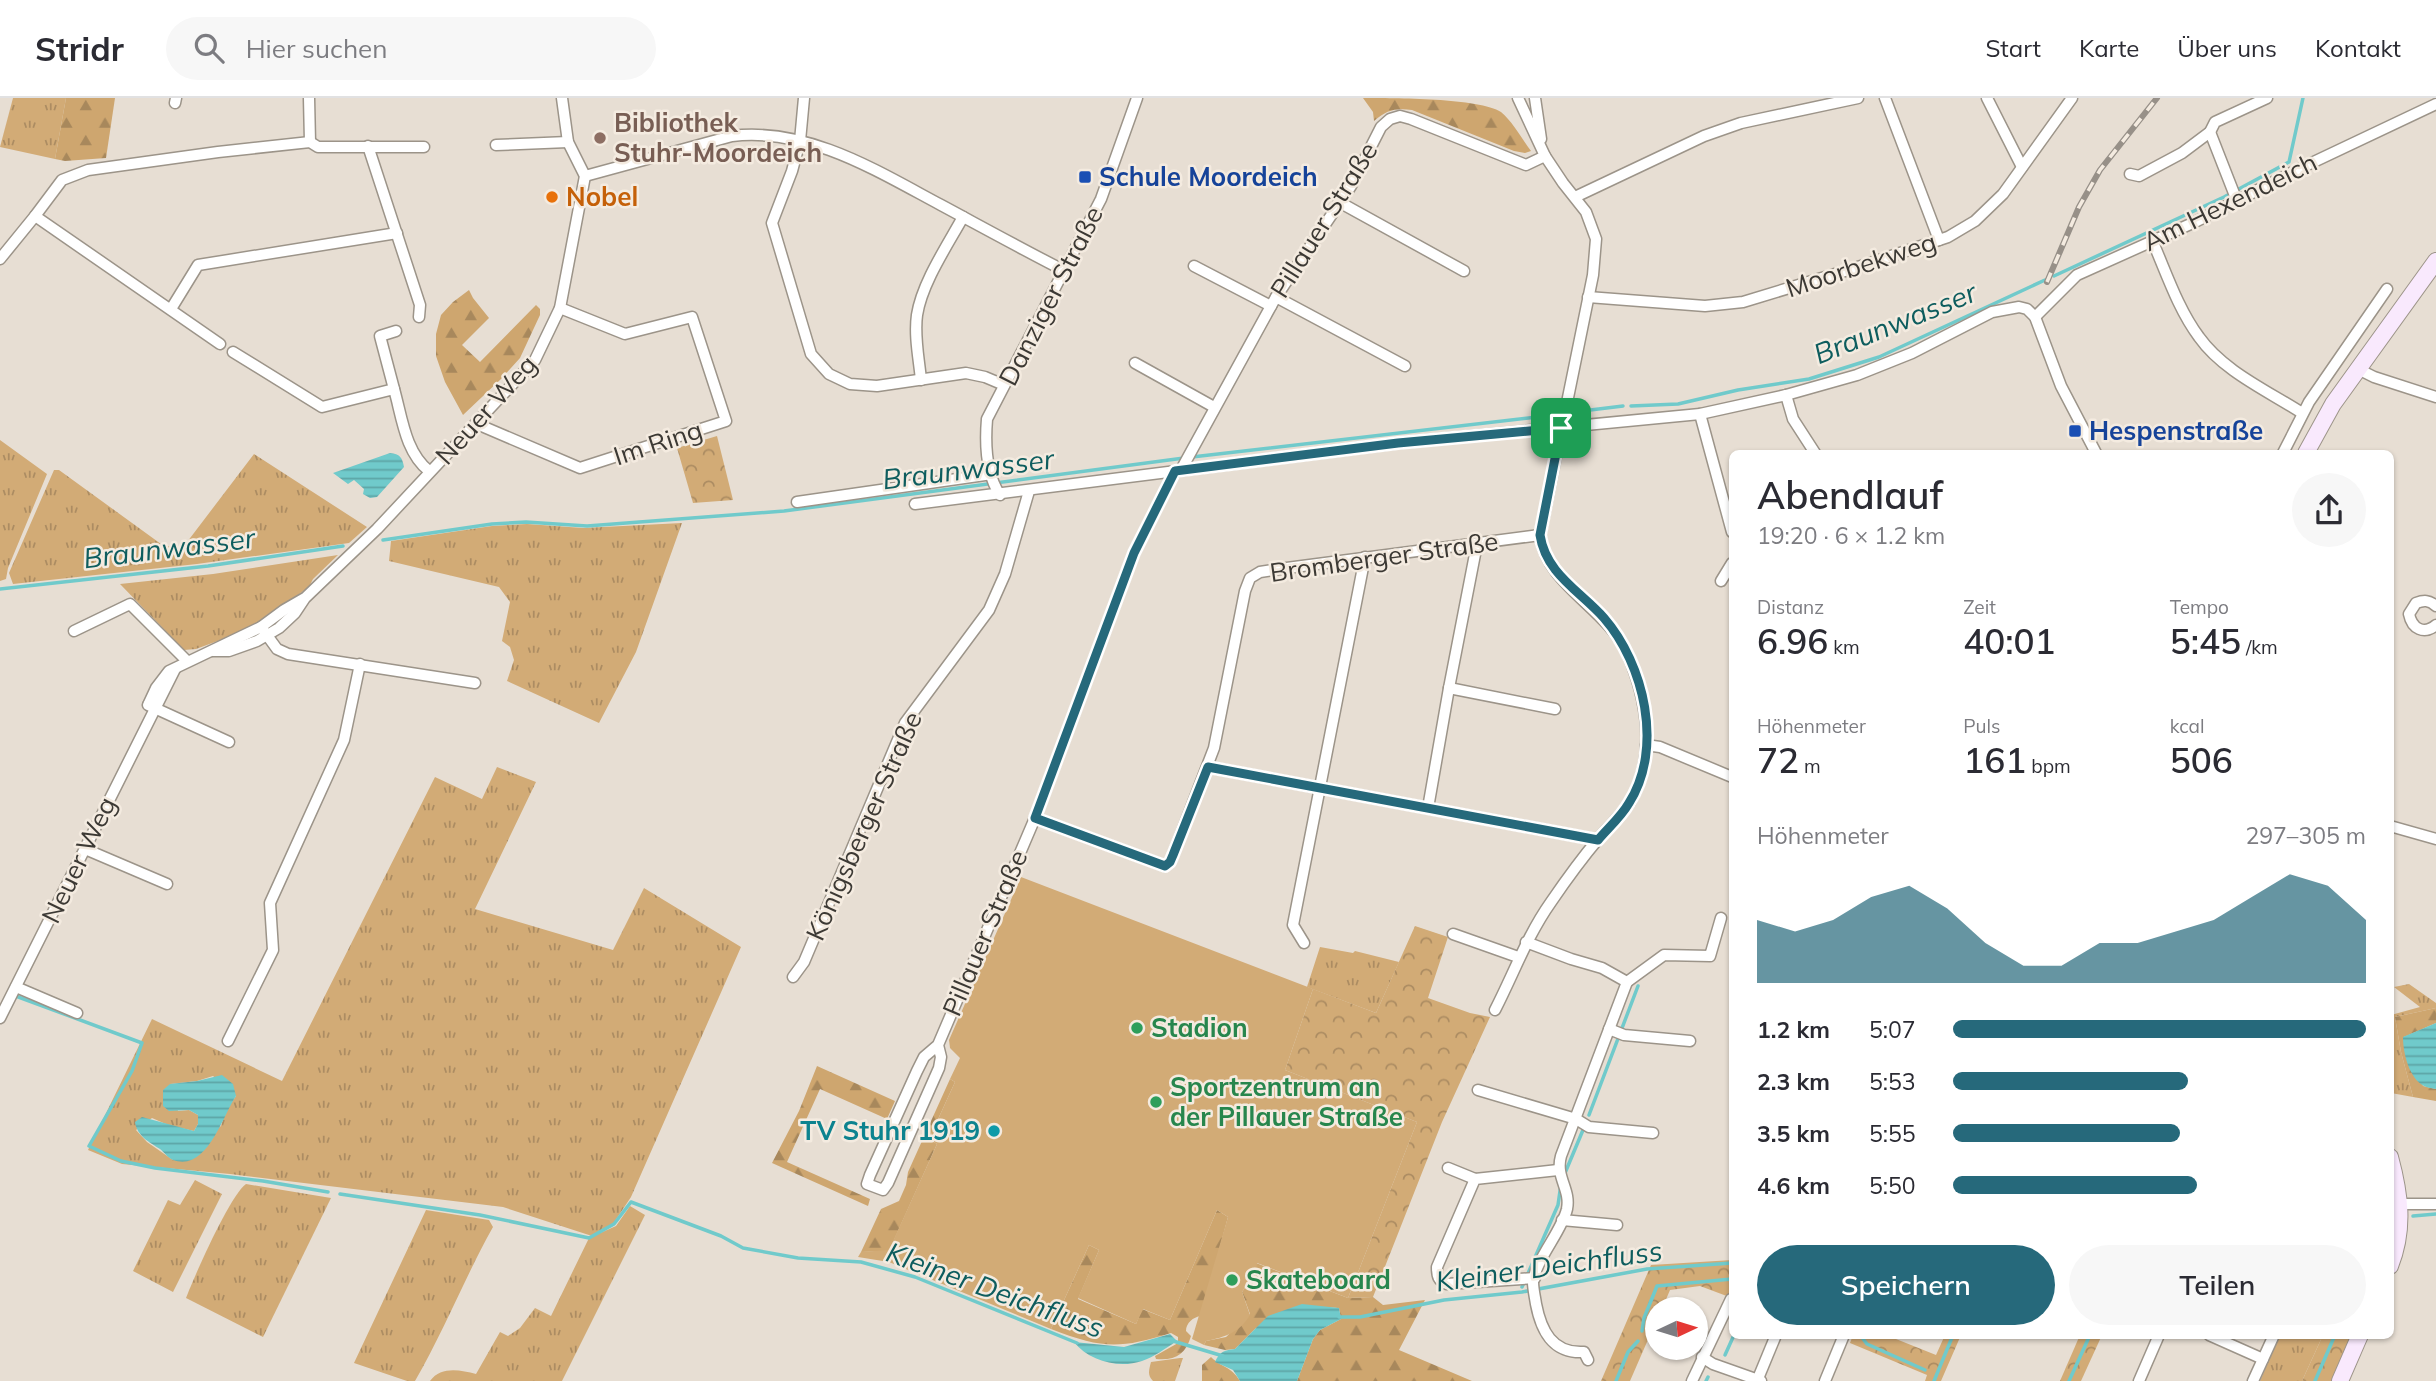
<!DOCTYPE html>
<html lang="de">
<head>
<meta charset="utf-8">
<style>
	body { margin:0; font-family:Mulish,sans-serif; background:#f7f7f7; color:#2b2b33; height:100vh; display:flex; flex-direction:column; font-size:26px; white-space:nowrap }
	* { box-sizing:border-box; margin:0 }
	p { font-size:23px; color:#7c7c81 }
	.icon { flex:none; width:38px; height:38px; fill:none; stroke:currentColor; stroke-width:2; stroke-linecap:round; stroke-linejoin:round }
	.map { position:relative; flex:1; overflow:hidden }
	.drawer { position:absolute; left:1729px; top:352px; width:665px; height:889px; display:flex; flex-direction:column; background:#fff; border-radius:10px; box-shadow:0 2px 5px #0004 }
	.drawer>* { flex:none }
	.needle { width:46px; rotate:86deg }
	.tools { position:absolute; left:1645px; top:1199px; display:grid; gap:14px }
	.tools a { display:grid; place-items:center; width:63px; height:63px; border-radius:50%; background:#fff; box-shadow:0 2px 5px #0004; font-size:35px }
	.pin { position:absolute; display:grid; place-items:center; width:60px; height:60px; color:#fff; margin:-30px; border-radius:14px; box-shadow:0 4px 10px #0006 }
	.round { display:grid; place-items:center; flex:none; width:74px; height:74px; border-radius:37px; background:#f7f7f7 }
	.overview { display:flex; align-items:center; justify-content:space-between; height:119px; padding:0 28px }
	h1 { font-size:38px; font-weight:600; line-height:52px }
	.figures { display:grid; grid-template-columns:repeat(3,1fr); gap:10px; height:119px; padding:7px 28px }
	.figures div { display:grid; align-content:center }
	.figures b { font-size:35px; font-weight:600 }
	.figures small { font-size:19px; font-weight:400 }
	.figures p { font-size:19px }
	.chart { height:196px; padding:14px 28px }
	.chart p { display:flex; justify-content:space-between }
	.chart svg { width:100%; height:126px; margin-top:7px; fill:#26697b; opacity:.7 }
	.primary-button { display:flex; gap:14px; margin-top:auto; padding:14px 28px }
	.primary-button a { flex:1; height:80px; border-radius:42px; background:#26697b; color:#fff; font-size:28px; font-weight:600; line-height:80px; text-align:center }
	.primary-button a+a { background:#f7f7f7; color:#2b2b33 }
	ul { padding:0 28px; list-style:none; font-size:23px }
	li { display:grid; grid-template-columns:112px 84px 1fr; align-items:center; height:52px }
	li i { height:18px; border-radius:9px; background:#26697b }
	header { display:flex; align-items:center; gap:42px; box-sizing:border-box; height:98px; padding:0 35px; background:#fff; border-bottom:2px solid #e1e1e2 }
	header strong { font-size:33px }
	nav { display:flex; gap:38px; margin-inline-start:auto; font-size:24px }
	.search { width:490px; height:63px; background:#f7f7f7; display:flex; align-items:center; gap:18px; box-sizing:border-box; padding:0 24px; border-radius:38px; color:#7c7c81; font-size:26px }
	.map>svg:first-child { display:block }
</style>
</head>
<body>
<header>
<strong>Stridr</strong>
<div class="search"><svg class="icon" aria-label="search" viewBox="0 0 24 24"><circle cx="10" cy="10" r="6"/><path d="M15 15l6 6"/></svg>Hier suchen</div>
<nav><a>Start</a><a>Karte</a><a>Über uns</a><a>Kontakt</a></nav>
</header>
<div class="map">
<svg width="2436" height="1283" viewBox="0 0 2436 1283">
	<defs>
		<pattern id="grass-tufts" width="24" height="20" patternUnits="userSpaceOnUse" patternTransform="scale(1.75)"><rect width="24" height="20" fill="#d2ab76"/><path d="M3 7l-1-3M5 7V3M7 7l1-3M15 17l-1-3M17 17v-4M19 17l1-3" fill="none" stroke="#ac8c62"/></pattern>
		<pattern id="forest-firs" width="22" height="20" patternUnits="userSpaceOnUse" patternTransform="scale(1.75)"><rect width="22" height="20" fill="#cea66f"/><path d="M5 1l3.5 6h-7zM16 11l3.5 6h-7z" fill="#a8885c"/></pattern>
		<pattern id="park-crowns" width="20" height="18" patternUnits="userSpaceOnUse" patternTransform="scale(1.75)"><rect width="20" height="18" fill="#d2ab76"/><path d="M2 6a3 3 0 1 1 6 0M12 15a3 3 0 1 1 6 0" fill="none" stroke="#ac8c62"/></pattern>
		<pattern id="water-rules" width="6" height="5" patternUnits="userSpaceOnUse" patternTransform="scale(1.75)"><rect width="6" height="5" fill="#70cacb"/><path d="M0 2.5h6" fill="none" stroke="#5da5a6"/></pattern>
	</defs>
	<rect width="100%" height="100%" fill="#e7ded3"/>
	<g fill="url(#grass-tufts)" fill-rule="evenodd">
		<polygon points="13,0 66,0 55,61 0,49"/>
		<polygon points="0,342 47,376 8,470 6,481 0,483"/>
		<polygon points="254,356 367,429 349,445 197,466 13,486 9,475 54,372 59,372 161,446 181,452"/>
		<polygon points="682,425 636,554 599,625 507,583 514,562 510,549 502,543 510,504 499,489 389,463 391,443 492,428 527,426 583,430"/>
		<polygon points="338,457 313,481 309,489 250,531 196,551 184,552 120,486 213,476"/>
		<path d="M497,669L536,684L475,811L613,852L644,790L741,849L631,1099L613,1126L592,1138L503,1109L230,1076L122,1066L88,1052L152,921L282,983L435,679L482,701ZM213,978L236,998L225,1014L221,1028L173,1062L147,1044L136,1032L152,1020L168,1027L194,1033L198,1026V1017L189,1012L178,1013L170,986L197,983Z"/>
		<polygon points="1320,849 1353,855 1355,853 1399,864 1376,915 1307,889"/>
		<polygon points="2409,886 2436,905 2436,910 2395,919 2401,954 2413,999 2391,995 2391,917 2420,909 2394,889"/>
		<polygon points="195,1082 222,1096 173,1194 133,1173 168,1102 180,1107"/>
		<path d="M246,1086L331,1100L263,1239L186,1200C194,1179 230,1097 246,1086Z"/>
		<path d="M630,1108L645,1117L562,1283H430C441,1268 460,1272 476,1276L500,1234L508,1238L520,1230L535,1210L551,1218L589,1140L616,1128Z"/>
		<path d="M426,1112L489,1122L493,1129C465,1179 444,1233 415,1283H407L354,1265Z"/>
		<polygon points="2280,1237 2323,1237 2302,1283 2260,1283"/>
		<path d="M1180,1260H1183L1175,1283H1153C1147,1277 1149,1272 1151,1264Z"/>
	</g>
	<g fill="url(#forest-firs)">
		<polygon points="66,0 115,0 106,60 65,63 55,61"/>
		<path d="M1363,0C1393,0 1480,0 1501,14C1513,24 1522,41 1531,53L1525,55L1514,53L1412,12C1395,10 1387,12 1374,23L1373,14Z"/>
		<polygon points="469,192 473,200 489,220 462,247 480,264 536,207 540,211 540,217 520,260 501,281 463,317 445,284 436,258 436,236 441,217 453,204"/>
		<polygon points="2436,910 2436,925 2404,939 2423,988 2436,991 2436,1003 2413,999 2401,954 2395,919"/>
		<polygon points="817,968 895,1003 887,1021 820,991 787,1064 870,1101 868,1108 772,1065 799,1013"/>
		<polygon points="950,981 955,984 929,1041 937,1046 889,1153 861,1154 881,1111 899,1103 906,1087 908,1074"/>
		<path d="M1217,1112L1228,1119L1201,1218C1193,1219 1186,1225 1186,1233L1191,1238C1186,1256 1175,1263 1156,1261L1155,1258L1178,1245V1239L1171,1235C1119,1251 1103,1251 1051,1231L1089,1147L1099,1152L1078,1201L1136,1226L1142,1211L1170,1222Z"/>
		<polygon points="1256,1165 1348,1200 1373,1199 1383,1207 1425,1202 1399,1252 1472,1283 1297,1283 1313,1241 1320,1232 1341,1221 1339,1210 1323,1209 1256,1230 1235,1251 1225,1252 1204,1247 1206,1243 1226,1239 1250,1216 1242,1194 1256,1174"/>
		<path d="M1211,1259C1222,1270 1231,1268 1240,1283H1202V1267Z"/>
	</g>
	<g fill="url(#park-crowns)">
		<polygon points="717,338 733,402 693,405 677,350"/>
		<polygon points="1415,828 1448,839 1428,900 1470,915 1490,919 1442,1024 1373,1199 1348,1200 1417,1024 1285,972 1313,891 1376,915"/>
		<polygon points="1732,1162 1732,1200 1700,1188 1670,1192 1662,1211 1657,1211 1657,1221 1630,1283 1601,1283 1651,1167"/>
		<polygon points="1853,1237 1891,1237 1891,1239 1936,1257 1945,1237 1961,1237 1941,1283 1925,1283 1927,1277 1850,1245"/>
		<polygon points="2080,1237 2102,1237 2081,1283 2060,1283"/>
		<polygon points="2323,1237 2351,1237 2331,1283 2302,1283"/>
	</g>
	<path fill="#d2ab76" d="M1021,779L1313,891L1285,972L1417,1024L1348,1200L1257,1165L1256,1174L1242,1194L1250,1217C1240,1234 1226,1239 1206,1243L1204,1247L1192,1241L1228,1119L1217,1112L1170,1222L1143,1211L1136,1226L1078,1200L1099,1152L1089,1147L1051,1231L889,1164L858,1159L861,1154L889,1152L937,1046L929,1041L955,984L950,981L960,960L950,950L949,942Z"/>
	<g fill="url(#water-rules)">
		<path d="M390,355C400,356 402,359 404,369L377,399L370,400L363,396L364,391L354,382L348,386L333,375Z"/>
		<path d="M2436,925V991C2432,990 2428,990 2424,988C2409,980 2403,955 2403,939Z"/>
		<path d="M222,977L233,986L236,998C222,1019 207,1074 173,1062C168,1060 164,1054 160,1051C149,1044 137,1038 135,1024L142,1019L194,1033L198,1026V1017L189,1012L169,1013L163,1008V992L170,986L197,983Z"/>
		<path d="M1302,1206L1339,1210L1341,1221L1320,1232L1313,1241L1297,1283H1240L1233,1272L1215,1264C1220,1253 1225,1252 1235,1251L1268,1218Z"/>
		<path d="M1170,1236L1177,1243C1166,1250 1154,1259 1142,1263C1119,1271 1089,1263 1074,1244L1124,1249Z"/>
	</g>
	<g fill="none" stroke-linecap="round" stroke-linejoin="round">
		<g stroke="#70cacb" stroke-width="3.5">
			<polyline points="2054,178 2224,99 2289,64 2303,0"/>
			<polyline points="1631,308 1678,306 1738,292 1809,281 1879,259 2045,182"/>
			<polyline points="1574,314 1623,308"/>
			<polyline points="1192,359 1555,317"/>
			<polyline points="383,442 492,426 526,424 587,428 784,413 1184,360"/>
			<polyline points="0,491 208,468 343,448"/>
			<polyline points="13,897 142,945 132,973 89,1048 121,1063 155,1070 263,1083 328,1094"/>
			<polyline points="1589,1017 1638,888"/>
			<polyline points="1565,1075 1583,1032"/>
			<polyline points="340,1096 480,1117 589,1140 614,1126 631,1104 721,1138 743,1150 798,1160 861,1164 915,1179 1077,1245"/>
			<polyline points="2413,1118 2436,1116"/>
			<polyline points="1522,1189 1558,1107 1561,1086"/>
			<polyline points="1339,1219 1360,1219 1444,1202 1522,1194 1647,1171 1732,1165"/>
			<polyline points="1642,1233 1644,1220 1657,1188 1732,1181"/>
			<polyline points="1860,1237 1867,1246 1925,1272"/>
			<polyline points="1173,1243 1223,1258"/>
			<polyline points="1725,1257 1734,1237"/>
			<polyline points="1616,1283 1628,1254 1638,1243"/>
			<polyline points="1706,1283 1708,1279"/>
			<polyline points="1934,1283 1953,1237"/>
			<polyline points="2069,1283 2090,1237"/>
			<polyline points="2315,1283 2335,1237"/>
		</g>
		<defs>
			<g id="street">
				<polyline points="309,0 310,44"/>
				<polyline points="804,0 800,43 792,73 772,125 811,256 829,276 850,286 877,288 966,275 985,279 1004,287"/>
				<polyline points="1535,0 1541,41"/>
				<polyline points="1885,0 1939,142"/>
				<polyline points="1987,0 2022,69"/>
				<polyline points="175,5 176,0"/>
				<polyline points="2210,34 2215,24 2267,0"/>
				<polyline points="496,47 568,44"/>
				<polyline points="368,48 420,207 419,219"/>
				<polyline points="2130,76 2139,78 2182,55 2210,34 2237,103"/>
				<path d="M585,78L732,38C808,29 877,73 941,107C982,129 1022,151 1063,172"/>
				<polyline points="1575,99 1704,38 1741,25 1858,0"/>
				<polyline points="1339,104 1464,173"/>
				<polyline points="35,118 220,246"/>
				<path d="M2152,142C2166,174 2178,211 2199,239C2223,273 2268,293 2302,315"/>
				<polyline points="0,161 35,118 62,82 88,72 218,54 310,44 318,49 424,49"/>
				<polyline points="1194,168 1271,208"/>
				<polyline points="1276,199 1405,268"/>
				<polyline points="1588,199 1705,208 1743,204 1858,169 1948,139 1975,123 2003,96 2072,0"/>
				<polyline points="171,211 198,167 397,135"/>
				<polyline points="2035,219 2077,177 2195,124 2303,69 2436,6"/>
				<path d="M233,254L322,309L394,291C402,319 405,354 429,373"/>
				<polyline points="1135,265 1214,309"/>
				<polyline points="2358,271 2374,279 2436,299"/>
				<path d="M921,282C919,261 914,238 917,217C922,185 947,148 963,119"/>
				<polyline points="394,291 380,238 396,233"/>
				<polyline points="1786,297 1793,321 1815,355"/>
				<polyline points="1700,316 1732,434"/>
				<polyline points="477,326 580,370 726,323 692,219 625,236 560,210"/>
				<polyline points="2283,355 2309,304 2387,191"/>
				<polyline points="1181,372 1276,199 1351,88 1381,29 1390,21 1400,18 1411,21 1526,67 1545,58"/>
				<path d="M1000,397C986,376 985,345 987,321L1101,101L1137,0"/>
				<polyline points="797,404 992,376"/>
				<polyline points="915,406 1398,345 1700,316 1786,297 1857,277 1912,255 1992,214 2019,209 2027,211 2035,219 2061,288 2096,355"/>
				<polyline points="1721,483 1732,465"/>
				<path d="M2436,508C2429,502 2424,502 2416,505L2409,516C2412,531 2424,537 2436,527"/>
				<polyline points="261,529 277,551 288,556 475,585"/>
				<polyline points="74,533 130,506 187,563"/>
				<polyline points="213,553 229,553 257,543 279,530 295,515 305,500 377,431 535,262 560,210 585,78 568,44 562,0"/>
				<polyline points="1449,590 1555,611"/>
				<polyline points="149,605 156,590 169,573 261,529 284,512 303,501"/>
				<polyline points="148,607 229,644"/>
				<polyline points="1646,647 1660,649 1732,679"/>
				<polyline points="1208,669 1598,742"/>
				<polyline points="1428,710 1449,590 1477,446"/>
				<polyline points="1035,720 1165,768 1170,764 1173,757 1214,650 1245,493 1250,480 1260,474 1279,471 1540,437"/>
				<polyline points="2390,728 2436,741"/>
				<polyline points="85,751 167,786"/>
				<polyline points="1453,836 1518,859"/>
				<path d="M1526,844L1571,861L1602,870L1627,884L1561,1058C1555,1079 1571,1091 1567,1111C1562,1133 1536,1161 1533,1184C1533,1191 1535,1199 1536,1206C1541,1232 1552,1256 1584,1254L1588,1262"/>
				<polyline points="1304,845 1293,827 1365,459"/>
				<polyline points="793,879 804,864 905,625 989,512 1005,476 1029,393"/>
				<polyline points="1627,884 1664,857 1710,858 1721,820"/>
				<polyline points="16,889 77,915"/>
				<path d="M1495,912C1514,875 1527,838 1551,804C1566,782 1582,760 1599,740C1609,728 1622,717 1630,704C1657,658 1647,601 1627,555C1606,509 1547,488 1540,437L1593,177L1596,141L1586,114L1563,85L1545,58L1518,0"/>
				<polyline points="0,920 175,571"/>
				<polyline points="1609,931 1624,937 1690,943"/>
				<polyline points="228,943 273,852 270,805 344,642 360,566"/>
				<polyline points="938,947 941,959 939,970 888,1085 883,1092 867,1086 870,1077 917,973 924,959 938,947 1035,720 1134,455 1175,373"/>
				<polyline points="1478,992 1576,1021 1589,1029 1653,1035"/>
				<polyline points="1448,1070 1475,1081"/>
				<polyline points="2400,1106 2436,1106"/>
				<polyline points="1562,1122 1617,1127"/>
				<path d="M1535,1180L1447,1186C1438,1183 1437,1178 1437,1169L1475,1081L1558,1072"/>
				<polyline points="2209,1237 2263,1261"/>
				<polyline points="1702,1259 1713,1266 1761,1283"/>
				<polyline points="1692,1283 1731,1201"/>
				<polyline points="1757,1283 1776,1237"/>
				<polyline points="1825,1283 1844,1237"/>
				<polyline points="2139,1283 2159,1237"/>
				<polyline points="2253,1283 2274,1237"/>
			</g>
			<g id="secondary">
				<polyline points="2306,355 2333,306 2436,163"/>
				<path d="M2390,1059C2400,1096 2405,1131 2390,1168"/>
				<polyline points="2340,1283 2360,1237"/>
			</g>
		</defs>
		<use href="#street" stroke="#9c9489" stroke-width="13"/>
		<use href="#secondary" stroke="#9c9489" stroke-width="18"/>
		<use href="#street" stroke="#fff" stroke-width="10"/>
		<use href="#secondary" stroke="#f9e9fd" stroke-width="16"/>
		<defs>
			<polyline id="rail" points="2047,184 2079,109 2100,72 2157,0"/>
		</defs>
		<use href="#rail" stroke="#979088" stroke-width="6"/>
		<use href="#rail" stroke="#f4ebe0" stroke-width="3.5" stroke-dasharray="10" stroke-linecap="butt"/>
	</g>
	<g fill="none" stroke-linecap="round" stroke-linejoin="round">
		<defs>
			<path id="route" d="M1561,330L1540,437C1546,476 1580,493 1604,520C1644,566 1664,650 1629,705C1621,719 1608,730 1598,742L1208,669L1173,757L1170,764L1165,768L1035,720L1134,455L1175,373L1398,345Z"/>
		</defs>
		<use href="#route" stroke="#fff" stroke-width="14"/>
		<use href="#route" stroke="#26697b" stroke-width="9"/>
	</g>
	<circle fill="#8d6e63" stroke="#f4ebe0" stroke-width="2.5" cx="600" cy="40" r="7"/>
	<g fill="#1a4fb4" stroke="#f4ebe0" stroke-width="2.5">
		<rect x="1078" y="72" width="14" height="14" rx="3.5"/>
		<rect x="2068" y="326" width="14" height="14" rx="3.5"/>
	</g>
	<circle fill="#e8710a" stroke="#f4ebe0" stroke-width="2.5" cx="552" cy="99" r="7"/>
	<g fill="#2e9e5b" stroke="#f4ebe0" stroke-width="2.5">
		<circle cx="1137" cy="930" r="7"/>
		<circle cx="1156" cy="1004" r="7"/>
		<circle cx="1232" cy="1182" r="7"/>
	</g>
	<circle fill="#0f9aa8" stroke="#f4ebe0" stroke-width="2.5" cx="994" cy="1033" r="7"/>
	<g text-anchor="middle" stroke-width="5" stroke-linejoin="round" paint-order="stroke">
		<g font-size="26" font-weight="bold" fill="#785e54" stroke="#f4ebe0" text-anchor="start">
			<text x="614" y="34">Bibliothek<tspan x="614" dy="30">Stuhr-Moordeich</tspan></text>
		</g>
		<g font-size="26" font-weight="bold" fill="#164399" stroke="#f4ebe0" text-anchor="start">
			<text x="1099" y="88">Schule Moordeich</text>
			<text x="2089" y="342">Hespenstraße</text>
		</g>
		<g font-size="26" font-weight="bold" fill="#c56008" stroke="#f4ebe0" text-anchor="start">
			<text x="566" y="108">Nobel</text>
		</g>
		<g font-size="26" fill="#3c3934" stroke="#f4ebe0">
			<text transform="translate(2230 104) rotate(-26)" y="9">Am Hexendeich</text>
			<text transform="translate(1324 122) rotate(-58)" y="9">Pillauer Straße</text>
			<text transform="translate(1861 167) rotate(-18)" y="9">Moorbekweg</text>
			<text transform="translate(1051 198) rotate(-63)" y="9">Danziger Straße</text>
			<text transform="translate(486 312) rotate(-48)" y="9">Neuer Weg</text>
			<text transform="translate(658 345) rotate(-18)" y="9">Im Ring</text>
			<text transform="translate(1384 459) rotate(-8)" y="9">Bromberger Straße</text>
			<text transform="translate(864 728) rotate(-66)" y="9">Königsberger Straße</text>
			<text transform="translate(79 762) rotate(-64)" y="9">Neuer Weg</text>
			<text transform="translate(985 835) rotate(-67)" y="9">Pillauer Straße</text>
		</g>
		<g font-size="26" font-weight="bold" fill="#27864d" stroke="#f4ebe0" text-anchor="start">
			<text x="1151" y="939">Stadion</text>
			<text x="1170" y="998">Sportzentrum an<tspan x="1170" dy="30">der Pillauer Straße</tspan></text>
			<text x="1246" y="1191">Skateboard</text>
		</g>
		<g font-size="26" font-weight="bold" fill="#0d838f" stroke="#f4ebe0" text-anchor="end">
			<text x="980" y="1042">TV Stuhr 1919</text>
		</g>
		<g font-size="28" font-style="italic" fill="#0e5d5e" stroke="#f4ebe0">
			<text transform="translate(1895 225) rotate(-22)" y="10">Braunwasser</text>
			<text transform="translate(968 371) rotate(-7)" y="10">Braunwasser</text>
			<text transform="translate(169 450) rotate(-7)" y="10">Braunwasser</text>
			<text transform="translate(1549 1168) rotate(-8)" y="10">Kleiner Deichfluss</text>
			<text transform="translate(995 1192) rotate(20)" y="10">Kleiner Deichfluss</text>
		</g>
	</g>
</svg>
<div class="tools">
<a><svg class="needle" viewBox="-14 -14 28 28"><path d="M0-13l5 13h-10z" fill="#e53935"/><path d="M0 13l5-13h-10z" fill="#7c7c81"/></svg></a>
</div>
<div class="pin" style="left:1561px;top:330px;background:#1e9e55"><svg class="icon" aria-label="arrive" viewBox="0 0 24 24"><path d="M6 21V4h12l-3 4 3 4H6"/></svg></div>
<section class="drawer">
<div class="overview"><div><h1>Abendlauf</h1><p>19:20 · 6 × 1.2 km</p></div><a class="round"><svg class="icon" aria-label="share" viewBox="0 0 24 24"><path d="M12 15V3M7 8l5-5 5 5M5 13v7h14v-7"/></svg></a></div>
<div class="figures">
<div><p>Distanz</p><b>6.96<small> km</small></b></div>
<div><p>Zeit</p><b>40:01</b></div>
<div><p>Tempo</p><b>5:45<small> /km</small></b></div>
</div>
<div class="figures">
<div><p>Höhenmeter</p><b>72<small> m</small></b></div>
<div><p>Puls</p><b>161<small> bpm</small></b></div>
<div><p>kcal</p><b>506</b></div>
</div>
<div class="chart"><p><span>Höhenmeter</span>297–305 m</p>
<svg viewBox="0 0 160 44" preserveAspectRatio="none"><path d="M0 44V22L10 26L20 22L30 14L40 10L50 18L60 30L70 38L80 38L90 30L100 30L110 26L120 22L130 14L140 6L150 10L160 22V44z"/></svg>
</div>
<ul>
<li><b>1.2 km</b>5:07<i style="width:100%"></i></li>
<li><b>2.3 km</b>5:53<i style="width:57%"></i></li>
<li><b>3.5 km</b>5:55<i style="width:55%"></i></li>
<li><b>4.6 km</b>5:50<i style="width:59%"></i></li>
</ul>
<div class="primary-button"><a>Speichern</a><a>Teilen</a></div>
</section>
</div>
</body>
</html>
